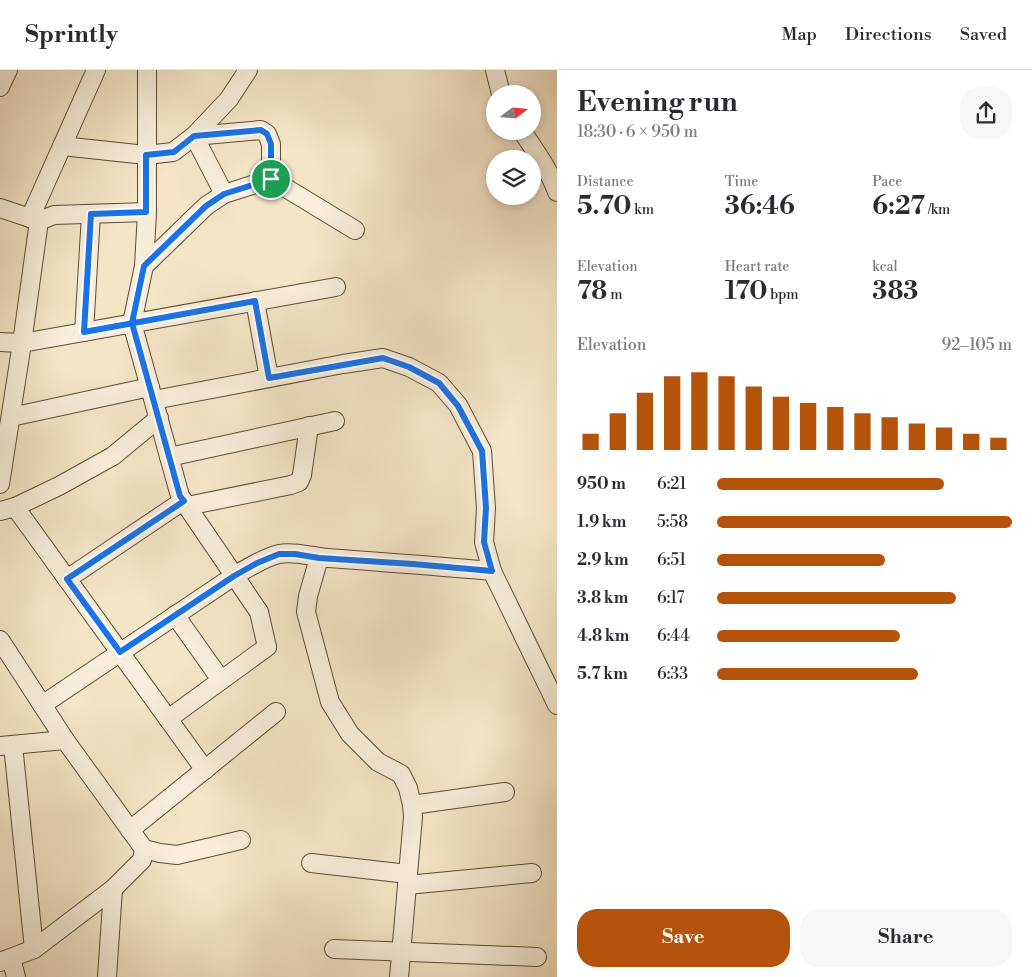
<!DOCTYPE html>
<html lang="en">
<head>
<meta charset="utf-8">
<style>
	body { margin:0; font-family:"Libre Bodoni",serif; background:#f7f7f7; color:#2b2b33; height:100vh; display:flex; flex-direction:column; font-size:19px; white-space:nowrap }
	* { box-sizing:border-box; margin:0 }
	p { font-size:16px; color:#7c7c81 }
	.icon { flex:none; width:28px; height:28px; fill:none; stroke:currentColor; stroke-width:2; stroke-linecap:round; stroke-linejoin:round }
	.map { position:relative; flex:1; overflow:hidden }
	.side { display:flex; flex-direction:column; background:#fff; width:475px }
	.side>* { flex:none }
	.needle { width:32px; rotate:74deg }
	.tools { position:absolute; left:486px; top:15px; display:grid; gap:10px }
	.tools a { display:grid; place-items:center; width:55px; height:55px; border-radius:50%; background:#fff; box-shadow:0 2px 8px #0003; font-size:25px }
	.pin { position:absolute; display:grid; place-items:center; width:42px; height:42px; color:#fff; margin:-21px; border:2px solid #fff; border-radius:50%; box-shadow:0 1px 5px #0007 }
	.round { display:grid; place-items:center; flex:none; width:52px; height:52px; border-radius:20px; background:#f7f7f7 }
	.overview { display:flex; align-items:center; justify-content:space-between; height:85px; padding:0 20px }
	h1 { font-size:28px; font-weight:700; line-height:38px }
	.stats { display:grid; grid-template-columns:repeat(3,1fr); gap:8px; height:85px; padding:5px 20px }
	.stats div { display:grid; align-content:center }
	.stats b { font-size:25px; font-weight:700 }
	.stats small { font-size:14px; font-weight:400 }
	.stats p { font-size:14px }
	.chart { height:140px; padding:10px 20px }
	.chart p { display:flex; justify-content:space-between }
	.chart svg { width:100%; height:90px; margin-top:5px; stroke:#b45309; stroke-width:6 }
	.primary-button { display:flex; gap:10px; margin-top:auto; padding:10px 20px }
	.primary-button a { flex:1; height:58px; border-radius:20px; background:#b45309; color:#fff; font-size:20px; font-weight:700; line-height:58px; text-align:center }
	.primary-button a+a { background:#f7f7f7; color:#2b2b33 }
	ul { padding:0 20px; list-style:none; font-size:16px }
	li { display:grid; grid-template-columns:80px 60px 1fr; align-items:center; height:38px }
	li i { height:12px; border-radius:6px; background:#b45309 }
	header { display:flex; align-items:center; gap:30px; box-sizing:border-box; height:70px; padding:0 25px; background:#fff; border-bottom:1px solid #e1e1e2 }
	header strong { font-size:24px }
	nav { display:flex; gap:28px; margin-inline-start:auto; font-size:18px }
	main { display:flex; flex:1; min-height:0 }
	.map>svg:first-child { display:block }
</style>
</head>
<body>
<header>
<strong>Sprintly</strong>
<nav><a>Map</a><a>Directions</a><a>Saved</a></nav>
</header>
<main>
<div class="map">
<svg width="557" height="907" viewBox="0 0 557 907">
	<rect width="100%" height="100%" fill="#f4e5c7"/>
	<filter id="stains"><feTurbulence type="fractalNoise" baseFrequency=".004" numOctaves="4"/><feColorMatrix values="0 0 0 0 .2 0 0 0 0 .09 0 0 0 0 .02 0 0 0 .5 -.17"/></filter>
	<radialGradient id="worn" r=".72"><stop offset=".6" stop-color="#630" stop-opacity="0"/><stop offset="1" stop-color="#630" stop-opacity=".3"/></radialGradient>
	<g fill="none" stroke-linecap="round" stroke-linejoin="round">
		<defs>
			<g id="minor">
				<polyline points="147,0 147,142 144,196 132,253 180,426 259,542 267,577 168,649"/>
				<polyline points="495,0 501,24"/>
				<polyline points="0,17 8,0"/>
				<path d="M522,61C535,81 549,99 557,122"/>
				<polyline points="62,76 146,85 173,82 194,66 261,60 267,64 271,74 271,109"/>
				<polyline points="224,124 194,66 229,29 248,0"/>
				<polyline points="0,138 39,151 54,145 147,142"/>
				<polyline points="30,148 96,0"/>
				<polyline points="144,196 206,136 224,124 271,109 355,160"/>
				<polyline points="255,231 269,308"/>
				<polyline points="84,262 91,144"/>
				<polyline points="0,272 22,273 336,217"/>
				<polyline points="154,330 343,294 383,288 409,297 439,313 458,335 482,381 486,438 484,472 492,501 557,635"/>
				<polyline points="11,347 150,317"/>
				<polyline points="169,387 335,351"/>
				<polyline points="0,414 22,273 39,151"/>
				<polyline points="187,436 291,415 299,412 302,405 309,356"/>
				<polyline points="15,437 205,700"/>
				<polyline points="0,441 15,437 59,416 113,386 159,348"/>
				<polyline points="319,488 308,526 306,542 330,632 350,664 378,692 401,704 408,718 412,735"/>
				<polyline points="67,509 183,431"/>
				<polyline points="175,545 221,610"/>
				<polyline points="0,570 65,670 144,779 160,783 177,785 241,770"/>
				<path d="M42,635L234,506C246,499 265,487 279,484C295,481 312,487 328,488C383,492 437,496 492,501"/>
				<polyline points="13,675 34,879"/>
				<polyline points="0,676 65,670"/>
				<polyline points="130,760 276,642"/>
				<polyline points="311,793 408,804"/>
				<polyline points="407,815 532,803"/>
				<polyline points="334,879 537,887"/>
				<polyline points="11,888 16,907"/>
				<polyline points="0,892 34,879 113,819 142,790 144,779"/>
				<polyline points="107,907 113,819"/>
				<polyline points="399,907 413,747 412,735 505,722"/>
			</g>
		</defs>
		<use href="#minor" stroke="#5c4b35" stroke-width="20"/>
		<use href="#minor" stroke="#f8eedb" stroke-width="18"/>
	</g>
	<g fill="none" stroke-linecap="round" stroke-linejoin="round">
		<defs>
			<polyline id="route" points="271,109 224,124 206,136 144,196 132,253 180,426 184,431 67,509 120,582 234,506 257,493 279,484 295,484 319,488 413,494 492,501 484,472 486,438 482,381 458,336 439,313 409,297 383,288 269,308 255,231 84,262 91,144 146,142 146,85 174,82 194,66 261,60 267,64 271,74 271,109"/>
		</defs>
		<use href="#route" stroke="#fff" stroke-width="10"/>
		<use href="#route" stroke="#1a73e8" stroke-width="6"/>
	</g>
	<rect width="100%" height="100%" filter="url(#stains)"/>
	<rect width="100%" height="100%" fill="url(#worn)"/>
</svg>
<div class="tools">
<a><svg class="needle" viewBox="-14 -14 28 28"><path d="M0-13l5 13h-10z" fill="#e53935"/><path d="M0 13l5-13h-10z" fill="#7c7c81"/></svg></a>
<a><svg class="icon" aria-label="layers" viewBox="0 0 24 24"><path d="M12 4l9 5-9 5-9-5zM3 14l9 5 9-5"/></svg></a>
</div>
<div class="pin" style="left:271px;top:109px;background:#1e9e55"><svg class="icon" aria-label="arrive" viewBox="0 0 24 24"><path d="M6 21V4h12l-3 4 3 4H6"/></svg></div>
</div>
<section class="side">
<div class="overview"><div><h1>Evening run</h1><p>18:30 · 6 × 950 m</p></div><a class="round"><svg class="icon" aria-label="share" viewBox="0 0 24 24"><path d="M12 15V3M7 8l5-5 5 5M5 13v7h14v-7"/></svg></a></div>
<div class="stats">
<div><p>Distance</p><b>5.70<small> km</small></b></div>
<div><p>Time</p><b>36:46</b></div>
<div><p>Pace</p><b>6:27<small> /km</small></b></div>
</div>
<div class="stats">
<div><p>Elevation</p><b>78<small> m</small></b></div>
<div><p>Heart rate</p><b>170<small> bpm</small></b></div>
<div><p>kcal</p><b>383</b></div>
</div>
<div class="chart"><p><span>Elevation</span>92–105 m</p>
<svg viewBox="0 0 160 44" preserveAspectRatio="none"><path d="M5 44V36M15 44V26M25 44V16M35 44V8M45 44V6M55 44V8M65 44V13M75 44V18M85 44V21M95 44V23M105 44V26M115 44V28M125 44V31M135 44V33M145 44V36M155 44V38"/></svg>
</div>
<ul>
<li><b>950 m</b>6:21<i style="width:77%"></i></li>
<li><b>1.9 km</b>5:58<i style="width:100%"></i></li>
<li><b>2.9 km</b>6:51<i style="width:57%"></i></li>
<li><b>3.8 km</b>6:17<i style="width:81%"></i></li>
<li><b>4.8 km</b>6:44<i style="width:62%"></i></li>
<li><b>5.7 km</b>6:33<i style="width:68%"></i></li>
</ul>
<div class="primary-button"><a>Save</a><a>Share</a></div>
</section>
</main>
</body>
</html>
